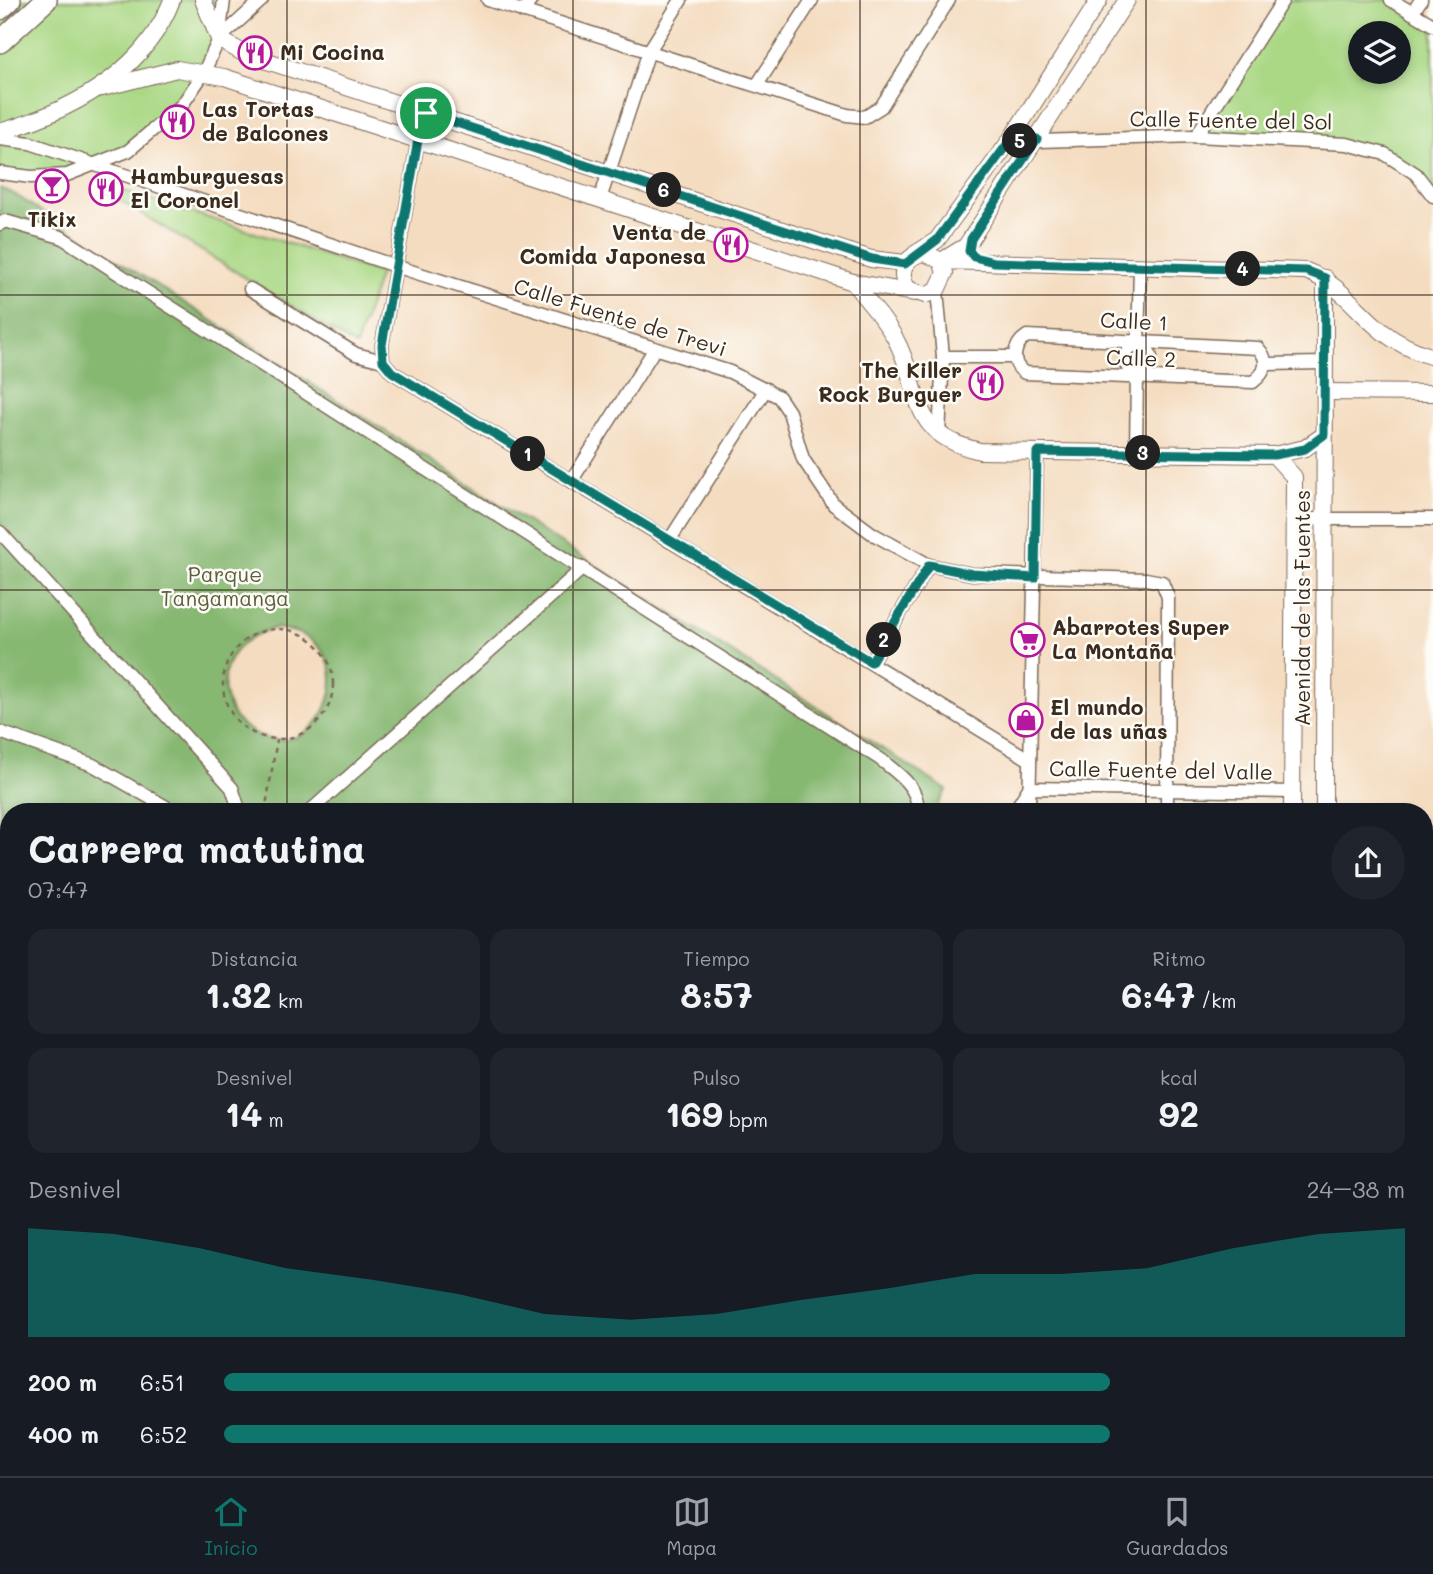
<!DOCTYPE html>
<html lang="es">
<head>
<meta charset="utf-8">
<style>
	body { margin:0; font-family:Mali,sans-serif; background:#20242c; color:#f1f3f6; height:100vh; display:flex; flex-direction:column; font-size:26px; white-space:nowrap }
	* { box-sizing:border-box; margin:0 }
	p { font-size:23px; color:#9ea1a6 }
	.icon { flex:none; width:38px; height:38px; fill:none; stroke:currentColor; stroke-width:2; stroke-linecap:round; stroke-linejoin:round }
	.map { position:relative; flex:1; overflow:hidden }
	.details { position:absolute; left:0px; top:803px; width:1433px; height:674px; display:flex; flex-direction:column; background:#171b24; border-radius:28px 28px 0 0; box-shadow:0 4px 10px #0003 }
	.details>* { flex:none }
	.buttons { position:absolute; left:1348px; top:21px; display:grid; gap:14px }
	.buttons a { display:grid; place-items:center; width:63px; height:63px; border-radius:50%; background:#171b24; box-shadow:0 4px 10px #0003; font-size:35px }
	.pin { position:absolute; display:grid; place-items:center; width:60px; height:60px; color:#fff; margin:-30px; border:4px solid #fff; border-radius:50%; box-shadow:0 2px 7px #0007 }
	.km { position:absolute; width:35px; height:35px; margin:-18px; border-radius:50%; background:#222; color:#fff; font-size:19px; line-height:35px; text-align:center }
	.round { display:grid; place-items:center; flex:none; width:74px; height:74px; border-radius:37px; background:#20242c }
	.head { display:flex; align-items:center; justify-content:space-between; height:119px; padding:0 28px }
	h1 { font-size:38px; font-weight:700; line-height:52px }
	.figures { display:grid; grid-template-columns:repeat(3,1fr); gap:10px; height:119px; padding:7px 28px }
	.figures div { display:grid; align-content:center; border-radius:18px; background:#20242c; text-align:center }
	.figures b { font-size:35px; font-weight:700 }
	.figures small { font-size:19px; font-weight:400 }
	.figures p { font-size:19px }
	.chart { height:196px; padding:14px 28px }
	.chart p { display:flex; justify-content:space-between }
	.chart svg { width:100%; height:126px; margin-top:7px; fill:#0f766e; opacity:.7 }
	ul { padding:0 28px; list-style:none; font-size:23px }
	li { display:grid; grid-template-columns:112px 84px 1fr; align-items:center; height:52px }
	li i { height:18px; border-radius:9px; background:#0f766e }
	.tabs { display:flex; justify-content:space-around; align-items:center; height:98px; border-top:2px solid #363941; background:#171b24; font-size:19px; color:#9ea1a6 }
	.tabs a { display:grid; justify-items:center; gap:4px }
	.tabs .current { color:#0f766e }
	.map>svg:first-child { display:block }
</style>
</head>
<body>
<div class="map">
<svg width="1433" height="1476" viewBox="0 0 1433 1476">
	<rect width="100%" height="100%" fill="#fdfcf7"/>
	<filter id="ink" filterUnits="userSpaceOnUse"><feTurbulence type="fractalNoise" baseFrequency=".0143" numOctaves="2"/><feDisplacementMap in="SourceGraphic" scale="14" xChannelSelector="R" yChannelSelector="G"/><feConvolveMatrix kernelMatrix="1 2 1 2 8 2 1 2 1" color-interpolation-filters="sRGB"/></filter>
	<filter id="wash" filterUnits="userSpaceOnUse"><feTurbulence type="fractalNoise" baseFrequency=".00686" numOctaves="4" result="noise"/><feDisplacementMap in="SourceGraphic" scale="28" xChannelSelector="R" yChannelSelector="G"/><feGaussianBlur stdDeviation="1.57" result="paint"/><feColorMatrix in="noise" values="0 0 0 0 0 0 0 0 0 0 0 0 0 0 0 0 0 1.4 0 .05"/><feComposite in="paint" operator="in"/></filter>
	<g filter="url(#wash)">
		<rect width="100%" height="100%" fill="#f4dcc0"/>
		<g fill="#aad885" stroke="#728152" stroke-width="2" fill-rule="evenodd">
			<polygon points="0,0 224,0 219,39 182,105 128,151 67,175 0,173 0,133 101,88 0,132"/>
			<path d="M1283,0H1391L1433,25V192C1375,129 1274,140 1196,136ZM1360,33H1398V72H1360Z"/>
			<polygon points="112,187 380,273 356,346 108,193"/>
			<polygon points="1433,1268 1433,1476 841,1476 874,1468 1424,1468 1424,1271"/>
		</g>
		<g fill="#87b872" stroke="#617148" stroke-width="2" fill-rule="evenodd">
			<path d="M0,188L14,194L947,790L933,812H9V1468H219L231,1476H0ZM276,628C377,640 323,772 255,733C244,727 233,719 229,707C214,667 237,637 276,628Z"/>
			<polygon points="274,1468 526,1468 521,1476 257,1476"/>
			<polygon points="874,1468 990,1468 992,1476 841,1476"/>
		</g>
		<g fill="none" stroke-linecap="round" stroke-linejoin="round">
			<g stroke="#6dbee9" stroke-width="4.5">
				<polyline points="1424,1295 1433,1292"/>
				<polyline points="953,1476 985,1468"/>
			</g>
		</g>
	</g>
	<g filter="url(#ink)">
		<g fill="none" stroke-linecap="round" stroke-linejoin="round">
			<defs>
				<polyline id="lane" points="1249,1468 1251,1476"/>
				<g id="street">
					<polyline points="488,0 847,115 865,117 881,107 949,0"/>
					<polyline points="1391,0 1433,25"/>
					<polyline points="523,12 531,0"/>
					<polyline points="1412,13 1421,0"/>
					<polyline points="219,39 262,0"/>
					<polyline points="757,85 812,0"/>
					<polyline points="426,113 418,140 382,345 383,361 392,372 1030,760"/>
					<polyline points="1196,136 1283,0"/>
					<polyline points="0,139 30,143 398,267 730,372 779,397 789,412 803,459 834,505 873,534 929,565 972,574 1146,579 1162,582 1168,597 1167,812"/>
					<polyline points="1009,142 1196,136 1347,144 1385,154 1416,174 1433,196"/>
					<polyline points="0,173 31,177 67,175 128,151 182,105 203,74 219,39 224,0"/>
					<polyline points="600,199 649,51 681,0"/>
					<path d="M0,224L5,221L61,237L880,759C897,773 921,788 917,812"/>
					<polyline points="250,289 356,354 383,361"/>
					<polyline points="937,290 943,357 939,435"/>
					<path d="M1027,336L1258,348C1270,361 1266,372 1253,382L1025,373C1010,364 1013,345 1027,336Z"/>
					<circle cx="1138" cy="359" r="13"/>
					<polyline points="1138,346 1140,266"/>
					<polyline points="943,357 1015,357"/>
					<polyline points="1266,364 1324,363"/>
					<polyline points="1136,453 1137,373"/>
					<polyline points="572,480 654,350"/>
					<polyline points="1294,519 1433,519"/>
					<polyline points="0,532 232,788 240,812"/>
					<polyline points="669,541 766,389"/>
					<polyline points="871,662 929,565"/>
					<polyline points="0,732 93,765 175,812"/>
					<polyline points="309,812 583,568"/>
					<polyline points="1014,812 1029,788 1292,792"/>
					<polyline points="1029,812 1037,452"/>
					<polyline points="1424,850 1433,850"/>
					<polyline points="1424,1002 1433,1002"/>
					<polyline points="1424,1278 1433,1275"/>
					<polyline points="1424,1383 1433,1381"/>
					<polyline points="267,1476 286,1468"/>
					<polyline points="507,1476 512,1468"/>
					<polyline points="591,1476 596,1468"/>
					<polyline points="763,1476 790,1468"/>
					<polyline points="883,1476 915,1468"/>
					<polyline points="1124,1476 1146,1468"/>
				</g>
				<g id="secondary">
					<polyline points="203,0 219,39 243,53 871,259 905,263"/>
					<polyline points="102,88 177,69 224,77 853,282 914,293"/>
					<path d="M0,132C70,111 144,73 172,0"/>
					<polyline points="915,254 937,240 1009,142 1099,0"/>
					<polyline points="943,260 966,246 1127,0"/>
					<path d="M941,261L945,273L937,290L925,295L908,289C897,272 905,255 925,253L941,261L1306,271C1342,285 1354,309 1383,332C1397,343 1417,352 1433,357"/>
					<path d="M853,282C866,300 884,318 895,338C924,391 905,434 980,451L1274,455L1305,448L1324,435"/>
					<polyline points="1324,392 1433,393"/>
					<polyline points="1274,455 1294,477 1292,812"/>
					<polyline points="1324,812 1325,278"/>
					<polyline points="1424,1206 1433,1202"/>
				</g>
				<g id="highway">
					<polyline points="0,9 10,0"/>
					<polyline points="0,42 46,0"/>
				</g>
			</defs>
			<use href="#lane" stroke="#7c6857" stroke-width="9"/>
			<use href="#street" stroke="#7c6857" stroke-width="15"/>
			<use href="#secondary" stroke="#7c6857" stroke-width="18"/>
			<use href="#highway" stroke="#7c6857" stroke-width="24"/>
			<g stroke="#7c6857" stroke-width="2.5" stroke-dasharray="5 5" stroke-linecap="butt">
				<circle cx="278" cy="684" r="55"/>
				<polyline points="265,812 277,739"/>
				<polyline points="0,837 9,839"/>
				<polyline points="1424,1358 1433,1355"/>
				<polyline points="1433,1404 1426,1411 1425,1440 1433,1446"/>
				<polyline points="1280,1468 1282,1474 1287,1468"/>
				<polyline points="121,1476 137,1468"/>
				<polyline points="1073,1476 1096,1468"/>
			</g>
			<use href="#lane" stroke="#fff" stroke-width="6"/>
			<use href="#street" stroke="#fff" stroke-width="12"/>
			<use href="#secondary" stroke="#fff" stroke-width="16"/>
			<use href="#highway" stroke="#fff" stroke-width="21"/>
		</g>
	</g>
	<g fill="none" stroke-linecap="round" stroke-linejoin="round" filter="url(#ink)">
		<defs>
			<polygon id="route" points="426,113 872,259 905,264 937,240 1009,142 1037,139 971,239 969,251 974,257 994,262 1306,271 1325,278 1324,435 1305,449 1274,455 1037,452 1035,578 972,574 929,565 871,662 392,372 383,361 382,345 418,140"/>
		</defs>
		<use href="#route" stroke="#fff" stroke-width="14"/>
		<use href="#route" stroke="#0f766e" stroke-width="9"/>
	</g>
	<path fill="none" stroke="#3b2a1e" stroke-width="2" stroke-opacity="0.55" d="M287,0V812M573,0V812M860,0V812M1146,0V812M0,295H1433M0,590H1433M0,886H9M1424,886H1433M0,1181H9M1424,1181H1433M287,1468V1476M573,1468V1476M860,1468V1476M1146,1468V1476"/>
	<defs>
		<symbol id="restaurant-ring" viewBox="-11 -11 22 22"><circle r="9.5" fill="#fdfcf7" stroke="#b5179e" stroke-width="1.5"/><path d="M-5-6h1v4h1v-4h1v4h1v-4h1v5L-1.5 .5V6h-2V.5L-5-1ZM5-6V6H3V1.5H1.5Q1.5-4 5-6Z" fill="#b5179e"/></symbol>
		<symbol id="bar-ring" viewBox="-11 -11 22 22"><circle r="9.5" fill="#fdfcf7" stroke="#b5179e" stroke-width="1.5"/><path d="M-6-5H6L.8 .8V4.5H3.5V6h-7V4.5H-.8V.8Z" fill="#b5179e"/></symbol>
		<symbol id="supermarket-ring" viewBox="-11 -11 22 22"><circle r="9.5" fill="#fdfcf7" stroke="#b5179e" stroke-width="1.5"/><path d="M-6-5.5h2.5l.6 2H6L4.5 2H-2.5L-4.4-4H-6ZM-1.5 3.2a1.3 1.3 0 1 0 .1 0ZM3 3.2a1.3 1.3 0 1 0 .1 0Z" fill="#b5179e"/></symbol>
		<symbol id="shop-ring" viewBox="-11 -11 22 22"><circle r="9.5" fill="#fdfcf7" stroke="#b5179e" stroke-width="1.5"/><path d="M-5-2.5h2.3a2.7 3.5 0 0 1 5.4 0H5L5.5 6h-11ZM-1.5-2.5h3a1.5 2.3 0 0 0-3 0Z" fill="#b5179e"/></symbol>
	</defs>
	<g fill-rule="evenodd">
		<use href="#restaurant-ring" x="236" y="34" width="38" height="38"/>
		<use href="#restaurant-ring" x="158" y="103" width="38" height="38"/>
		<use href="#bar-ring" x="33" y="167" width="38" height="38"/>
		<use href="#restaurant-ring" x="87" y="170" width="38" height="38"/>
		<use href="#restaurant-ring" x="712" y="226" width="38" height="38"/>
		<use href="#restaurant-ring" x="967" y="364" width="38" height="38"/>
		<use href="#supermarket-ring" x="1009" y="621" width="38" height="38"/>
		<use href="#shop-ring" x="1007" y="701" width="38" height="38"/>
	</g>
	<g text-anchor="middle" stroke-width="5" stroke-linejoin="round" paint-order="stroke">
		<g font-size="21" font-weight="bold" fill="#3b2a1e" stroke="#fdfcf7" text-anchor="start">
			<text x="280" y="60">Mi Cocina</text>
			<text x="202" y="117">Las Tortas<tspan x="202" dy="24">de Balcones</tspan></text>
			<text x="130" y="184">Hamburguesas<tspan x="130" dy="24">El Coronel</tspan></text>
			<text x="52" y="227" text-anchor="middle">Tikix</text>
			<text x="706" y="240" text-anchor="end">Venta de<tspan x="706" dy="24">Comida Japonesa</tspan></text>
			<text x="962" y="378" text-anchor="end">The Killer<tspan x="962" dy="24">Rock Burguer</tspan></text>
			<text x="1052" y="635">Abarrotes Super<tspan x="1052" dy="24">La Montaña</tspan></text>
			<text x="1050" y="715">El mundo<tspan x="1050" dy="24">de las uñas</tspan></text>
		</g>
		<g font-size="21" fill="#3b2a1e" stroke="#fdfcf7">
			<text transform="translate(1231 121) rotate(1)" y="7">Calle Fuente del Sol</text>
			<text transform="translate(620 318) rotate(17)" y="7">Calle Fuente de Trevi</text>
			<text transform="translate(1134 322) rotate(3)" y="7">Calle 1</text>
			<text transform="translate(1141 359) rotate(2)" y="7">Calle 2</text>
			<text transform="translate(1303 608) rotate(-90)" y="7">Avenida de las Fuentes</text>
			<text transform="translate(1161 771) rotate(1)" y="7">Calle Fuente del Valle</text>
		</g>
		<g font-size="21" fill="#5c5e3d" stroke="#fdfcf7">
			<text x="225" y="582">Parque<tspan x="225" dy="24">Tangamanga</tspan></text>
		</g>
	</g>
</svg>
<div class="buttons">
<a><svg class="icon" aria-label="layers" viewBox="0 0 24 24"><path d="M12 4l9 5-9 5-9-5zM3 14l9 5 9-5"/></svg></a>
</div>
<div class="pin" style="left:426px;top:113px;background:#1e9e55"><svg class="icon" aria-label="arrive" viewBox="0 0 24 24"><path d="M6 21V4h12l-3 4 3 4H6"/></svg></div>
<b class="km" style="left:528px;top:454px">1</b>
<b class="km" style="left:884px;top:640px">2</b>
<b class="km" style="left:1143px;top:453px">3</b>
<b class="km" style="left:1243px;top:269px">4</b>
<b class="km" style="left:1020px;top:141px">5</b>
<b class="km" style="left:664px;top:190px">6</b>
<section class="details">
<div class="head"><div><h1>Carrera matutina</h1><p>07:47</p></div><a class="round"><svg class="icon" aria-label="share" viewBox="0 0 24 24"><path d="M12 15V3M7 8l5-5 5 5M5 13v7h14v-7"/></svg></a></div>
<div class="figures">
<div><p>Distancia</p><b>1.32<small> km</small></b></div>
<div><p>Tiempo</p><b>8:57</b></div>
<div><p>Ritmo</p><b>6:47<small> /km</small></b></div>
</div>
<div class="figures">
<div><p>Desnivel</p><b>14<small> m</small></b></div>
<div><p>Pulso</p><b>169<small> bpm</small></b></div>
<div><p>kcal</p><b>92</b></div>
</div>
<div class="chart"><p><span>Desnivel</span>24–38 m</p>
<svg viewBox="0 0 160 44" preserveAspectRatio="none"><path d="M0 44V6L10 8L20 13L30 20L40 24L50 29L60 36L70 38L80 36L90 31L100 27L110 22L120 22L130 20L140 13L150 8L160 6V44z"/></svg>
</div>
<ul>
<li><b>200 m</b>6:51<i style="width:75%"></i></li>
<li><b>400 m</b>6:52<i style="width:75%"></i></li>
</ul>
</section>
</div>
<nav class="tabs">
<a class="current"><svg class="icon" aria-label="home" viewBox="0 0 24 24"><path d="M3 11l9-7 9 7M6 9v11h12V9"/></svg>Inicio</a>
<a><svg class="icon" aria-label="map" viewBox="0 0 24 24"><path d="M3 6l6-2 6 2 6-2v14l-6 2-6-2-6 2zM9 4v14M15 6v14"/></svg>Mapa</a>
<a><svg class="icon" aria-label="saved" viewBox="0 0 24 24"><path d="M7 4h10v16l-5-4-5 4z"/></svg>Guardados</a>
</nav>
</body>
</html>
